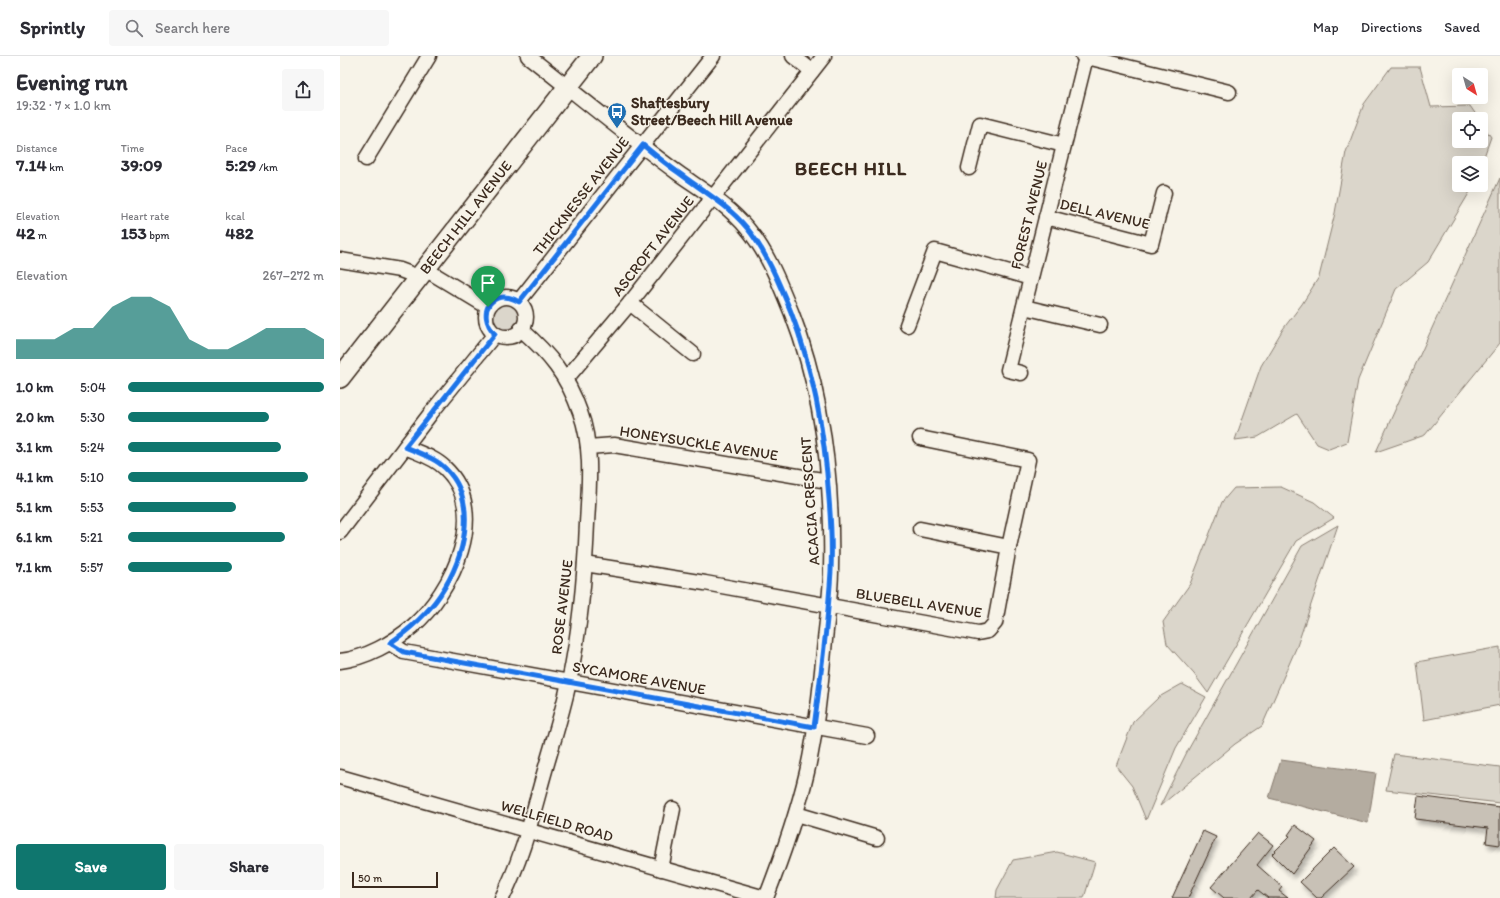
<!DOCTYPE html>
<html lang="en">
<head>
<meta charset="utf-8">
<style>
	body { margin:0; font-family:Itim,sans-serif; background:#f7f7f7; color:#2b2b33; height:100vh; display:flex; flex-direction:column; font-size:15px; white-space:nowrap }
	* { box-sizing:border-box; margin:0 }
	p { font-size:13px; color:#7c7c81 }
	.icon { flex:none; width:22px; height:22px; fill:none; stroke:currentColor; stroke-width:2; stroke-linecap:round; stroke-linejoin:round }
	.map { position:relative; flex:1; overflow:hidden }
	.details { display:flex; flex-direction:column; background:#fff; width:340px }
	.details>* { flex:none }
	.needle { width:26px; rotate:143deg }
	.buttons { position:absolute; left:1112px; top:12px; display:grid; gap:8px }
	.buttons a { display:grid; place-items:center; width:36px; height:36px; border-radius:4px; background:#fff; box-shadow:0 4px 16px #0002; font-size:20px }
	.scale { position:absolute; left:12px; bottom:10px; width:86px; box-sizing:border-box; padding-left:4px; border:2px solid #3b2a1e; border-top:0; font-size:11px; line-height:14px; white-space:nowrap; color:#3b2a1e; -webkit-text-stroke:3px #f7f3e8; paint-order:stroke }
	.pin { position:absolute; display:grid; place-items:center; width:34px; height:34px; color:#fff; margin:-41px -17px; border-radius:50% 50% 50% 0; rotate:-45deg; box-shadow:0 0 4px #0007 }
	.pin .icon { rotate:45deg }
	.round { display:grid; place-items:center; flex:none; width:42px; height:42px; border-radius:4px; background:#f7f7f7 }
	.overview { display:flex; align-items:center; justify-content:space-between; height:68px; padding:0 16px }
	h1 { font-size:22px; font-weight:700; line-height:30px }
	.stats { display:grid; grid-template-columns:repeat(3,1fr); gap:6px; height:68px; padding:4px 16px }
	.stats div { display:grid; align-content:center }
	.stats b { font-size:17px; font-weight:700 }
	.stats small { font-size:11px; font-weight:400 }
	.stats p { font-size:11px }
	.chart { height:112px; padding:8px 16px }
	.chart p { display:flex; justify-content:space-between }
	.chart svg { width:100%; height:72px; margin-top:4px; fill:#0f766e; opacity:.7 }
	.button { display:flex; gap:8px; margin-top:auto; padding:8px 16px }
	.button a { flex:1; height:46px; border-radius:4px; background:#0f766e; color:#fff; font-size:16px; font-weight:700; line-height:46px; text-align:center }
	.button a+a { background:#f7f7f7; color:#2b2b33 }
	ul { padding:0 16px; list-style:none; font-size:13px }
	li { display:grid; grid-template-columns:64px 48px 1fr; align-items:center; height:30px }
	li i { height:10px; border-radius:5px; background:#0f766e }
	header { display:flex; align-items:center; gap:24px; box-sizing:border-box; height:56px; padding:0 20px; background:#fff; border-bottom:1px solid #e1e1e2 }
	header strong { font-size:19px }
	nav { display:flex; gap:22px; margin-inline-start:auto; font-size:14px }
	.search { width:280px; height:36px; background:#f7f7f7; display:flex; align-items:center; gap:10px; box-sizing:border-box; padding:0 14px; border-radius:4px; color:#7c7c81; font-size:15px }
	main { display:flex; flex:1; min-height:0 }
	.map>svg:first-child { display:block }
</style>
</head>
<body>
<header>
<strong>Sprintly</strong>
<div class="search"><svg class="icon" aria-label="search" viewBox="0 0 24 24"><circle cx="10" cy="10" r="6"/><path d="M15 15l6 6"/></svg>Search here</div>
<nav><a>Map</a><a>Directions</a><a>Saved</a></nav>
</header>
<main>
<section class="details">
<div class="overview"><div><h1>Evening run</h1><p>19:32 · 7 × 1.0 km</p></div><a class="round"><svg class="icon" aria-label="share" viewBox="0 0 24 24"><path d="M12 15V3M7 8l5-5 5 5M5 13v7h14v-7"/></svg></a></div>
<div class="stats">
<div><p>Distance</p><b>7.14<small> km</small></b></div>
<div><p>Time</p><b>39:09</b></div>
<div><p>Pace</p><b>5:29<small> /km</small></b></div>
</div>
<div class="stats">
<div><p>Elevation</p><b>42<small> m</small></b></div>
<div><p>Heart rate</p><b>153<small> bpm</small></b></div>
<div><p>kcal</p><b>482</b></div>
</div>
<div class="chart"><p><span>Elevation</span>267–272 m</p>
<svg viewBox="0 0 160 44" preserveAspectRatio="none"><path d="M0 44V32L10 32L20 32L30 25L40 25L50 12L60 6L70 6L80 12L90 32L100 38L110 38L120 32L130 25L140 25L150 25L160 32V44z"/></svg>
</div>
<ul>
<li><b>1.0 km</b>5:04<i style="width:100%"></i></li>
<li><b>2.0 km</b>5:30<i style="width:72%"></i></li>
<li><b>3.1 km</b>5:24<i style="width:78%"></i></li>
<li><b>4.1 km</b>5:10<i style="width:92%"></i></li>
<li><b>5.1 km</b>5:53<i style="width:55%"></i></li>
<li><b>6.1 km</b>5:21<i style="width:80%"></i></li>
<li><b>7.1 km</b>5:57<i style="width:53%"></i></li>
</ul>
<div class="button"><a>Save</a><a>Share</a></div>
</section>
<div class="map">
<svg width="1160" height="842" viewBox="0 0 1160 842">
	<defs>
		<filter id="shadow"><feDropShadow dx="2.5" dy="4.5" stdDeviation="2" flood-color="#0004"/></filter>
	</defs>
	<rect width="100%" height="100%" fill="#f7f3e8"/>
	<filter id="ink" filterUnits="userSpaceOnUse"><feTurbulence type="fractalNoise" baseFrequency=".025" numOctaves="2"/><feDisplacementMap in="SourceGraphic" scale="8" xChannelSelector="R" yChannelSelector="G"/><feConvolveMatrix kernelMatrix="1 2 1 2 8 2 1 2 1" color-interpolation-filters="sRGB"/></filter>
	<g filter="url(#ink)">
		<g fill="#dbd6cb" stroke="#8b8074">
			<polygon points="1051,11 1080,11 1091,51 1130,50 1139,63 1119,63 1119,85 1141,85 1141,67 1151,81 1141,109 1141,107 1119,107 1119,129 1134,129 1088,206 1056,233 1018,324 1007,386 989,393 977,388 957,358 918,381 895,384 921,310 943,273 962,248 979,221 995,157 1006,96 1024,48"/>
			<polygon points="1160,122 1160,287 1085,379 1036,396"/>
			<circle cx="166" cy="261" r="15"/>
			<polygon points="941,431 974,446 994,462 956,485 868,637 854,618 827,588 823,566 850,528 882,446 894,432"/>
			<polygon points="998,469 957,590 922,670 895,688 820,750 848,694 962,490"/>
			<polygon points="1160,591 1160,649 1084,664 1077,606"/>
			<polygon points="842,628 866,641 836,692 806,764 792,730 776,710 793,666 819,641"/>
			<polygon points="1054,698 1160,711 1160,747 1046,734"/>
			<polygon points="717,796 755,806 744,842 656,842 657,834 673,804"/>
		</g>
		<polygon fill="#b4aca0" stroke="#84786c" points="941,704 1036,717 1028,767 929,742"/>
		<g fill="#c8c1b6" stroke="#3b2a1e" filter="url(#shadow)">
			<polygon points="1078,740 1160,751 1160,789 1146,787 1148,772 1075,763"/>
			<polygon points="955,769 976,785 952,818 932,798 950,780 948,779"/>
			<polygon points="863,775 876,781 848,842 832,842"/>
			<polygon points="918,777 933,789 917,809 942,831 939,835 948,842 928,842 918,834 911,842 884,842 871,831"/>
			<polygon points="994,792 1014,811 981,842 977,842 960,826"/>
		</g>
		<g fill="none" stroke-linecap="round" stroke-linejoin="round">
			<defs>
				<g id="street">
					<path d="M188,0C238,39 287,80 338,117C362,134 388,149 407,172C428,197 440,228 452,258C483,338 493,427 491,513C491,540 486,568 484,595C480,635 476,677 467,716C457,759 442,801 426,842"/>
					<polyline points="453,0 472,15"/>
					<polyline points="743,0 889,36"/>
					<polyline points="26,103 89,0"/>
					<polyline points="629,112 640,68 724,89"/>
					<polyline points="706,161 811,188 824,137"/>
					<polyline points="0,204 60,214 68,217 77,223"/>
					<polyline points="85,213 148,251"/>
					<circle cx="166" cy="261" r="20"/>
					<polyline points="179,245 373,0"/>
					<polyline points="290,247 353,298"/>
					<polyline points="684,251 760,269"/>
					<polyline points="567,269 595,195 691,222"/>
					<polyline points="681,317 668,314 746,1"/>
					<polyline points="226,323 290,247 484,0"/>
					<polyline points="248,391 274,389 488,425"/>
					<polyline points="580,473 669,491"/>
					<polyline points="0,476 91,357 155,278"/>
					<polyline points="245,508 365,527 638,577 648,575 655,567 669,491 688,404 580,382"/>
					<polyline points="50,587 64,596 527,680"/>
					<path d="M0,605C26,602 53,587 73,570C112,536 151,456 105,412C94,401 78,397 65,391"/>
					<polyline points="0,721 425,842"/>
					<polyline points="456,758 537,782"/>
					<polyline points="321,813 333,753"/>
					<path d="M162,842C181,805 191,765 202,725C211,692 222,659 229,626C240,574 245,520 247,467C249,431 253,390 240,356C227,319 210,299 181,273"/>
				</g>
				<g id="secondary">
					<path id="s1" d="M0,322L252,0"/>
				</g>
			</defs>
			<use href="#street" stroke="#3b2a1e" stroke-width="17"/>
			<use href="#secondary" stroke="#3b2a1e" stroke-width="22"/>
			<use href="#street" stroke="#f7f3e8" stroke-width="14"/>
			<use href="#secondary" stroke="#f7f3e8" stroke-width="19"/>
		</g>
	</g>
	<g fill="none" stroke-linecap="round" stroke-linejoin="round" filter="url(#ink)">
		<defs>
			<path id="route" d="M303,89C315,99 326,108 339,117C363,135 388,149 407,172C427,197 439,227 451,256C474,316 485,379 489,443C491,467 492,491 491,515C488,567 481,619 474,671L64,596L50,587C69,574 87,558 100,539C124,503 140,446 105,412C95,402 79,397 65,391L155,278C134,256 154,230 179,246Z"/>
		</defs>
		<use href="#route" stroke="#fff" stroke-width="8"/>
		<use href="#route" stroke="#1a73e8" stroke-width="5"/>
	</g>
	<defs>
		<symbol id="bus-pin" viewBox="-11 -11 22 30"><path d="M0 17L-7.5 6A9.5 9.5 0 1 1 7.5 6Z" fill="#1f6fb2" stroke="#f7f3e8"/><path d="M-5-6H5V4H4V6H2V4H-2V6H-4V4H-5ZM-3.5-4V0h7V-4ZM-3.5 1.2v1.5H-2V1.2ZM2 1.2v1.5H3.5V1.2Z" fill="#fff"/></symbol>
	</defs>
	<g fill-rule="evenodd">
		<use href="#bus-pin" x="266" y="45" width="22" height="30"/>
	</g>
	<g text-anchor="middle" stroke-width="3" stroke-linejoin="round" paint-order="stroke">
		<g font-size="15" font-weight="bold" fill="#3b2a1e" stroke="#f7f3e8" text-anchor="start">
			<text x="291" y="52">Shaftesbury<tspan x="291" dy="17">Street/Beech Hill Avenue</tspan></text>
		</g>
		<g font-size="15" fill="#3b2a1e" stroke="#f7f3e8">
			<text transform="translate(241 140) rotate(-52)" y="5">THICKNESSE AVENUE</text>
			<text transform="translate(765 158) rotate(13)" y="5">DELL AVENUE</text>
			<text transform="translate(689 159) rotate(-76)" y="5">FOREST AVENUE</text>
			<text dy="5" stroke="none"><textPath href="#s1" startOffset="204">BEECH HILL AVENUE</textPath></text>
			<text transform="translate(313 190) rotate(-52)" y="5">ASCROFT AVENUE</text>
			<text transform="translate(359 387) rotate(9)" y="5">HONEYSUCKLE AVENUE</text>
			<text transform="translate(470 445) rotate(-94)" y="5">ACACIA CRESCENT</text>
			<text transform="translate(579 547) rotate(9)" y="5">BLUEBELL AVENUE</text>
			<text transform="translate(222 551) rotate(-83)" y="5">ROSE AVENUE</text>
			<text transform="translate(299 622) rotate(10)" y="5">SYCAMORE AVENUE</text>
			<text transform="translate(217 765) rotate(16)" y="5">WELLFIELD ROAD</text>
		</g>
		<g font-size="19" font-weight="bold" letter-spacing="1" fill="#3b2a1e" stroke="#f7f3e8">
			<text x="511" y="119">BEECH HILL</text>
		</g>
	</g>
</svg>
<div class="buttons">
<a><svg class="needle" viewBox="-14 -14 28 28"><path d="M0-13l5 13h-10z" fill="#e53935"/><path d="M0 13l5-13h-10z" fill="#7c7c81"/></svg></a>
<a><svg class="icon" aria-label="locate" viewBox="0 0 24 24"><circle cx="12" cy="12" r="6"/><path d="M12 2v4M12 18v4M2 12h4M18 12h4"/></svg></a>
<a><svg class="icon" aria-label="layers" viewBox="0 0 24 24"><path d="M12 4l9 5-9 5-9-5zM3 14l9 5 9-5"/></svg></a>
</div>
<div class="scale">50 m</div>
<div class="pin" style="left:148px;top:251px;background:#1e9e55"><svg class="icon" aria-label="arrive" viewBox="0 0 24 24"><path d="M6 21V4h12l-3 4 3 4H6"/></svg></div>
</div>
</main>
</body>
</html>
